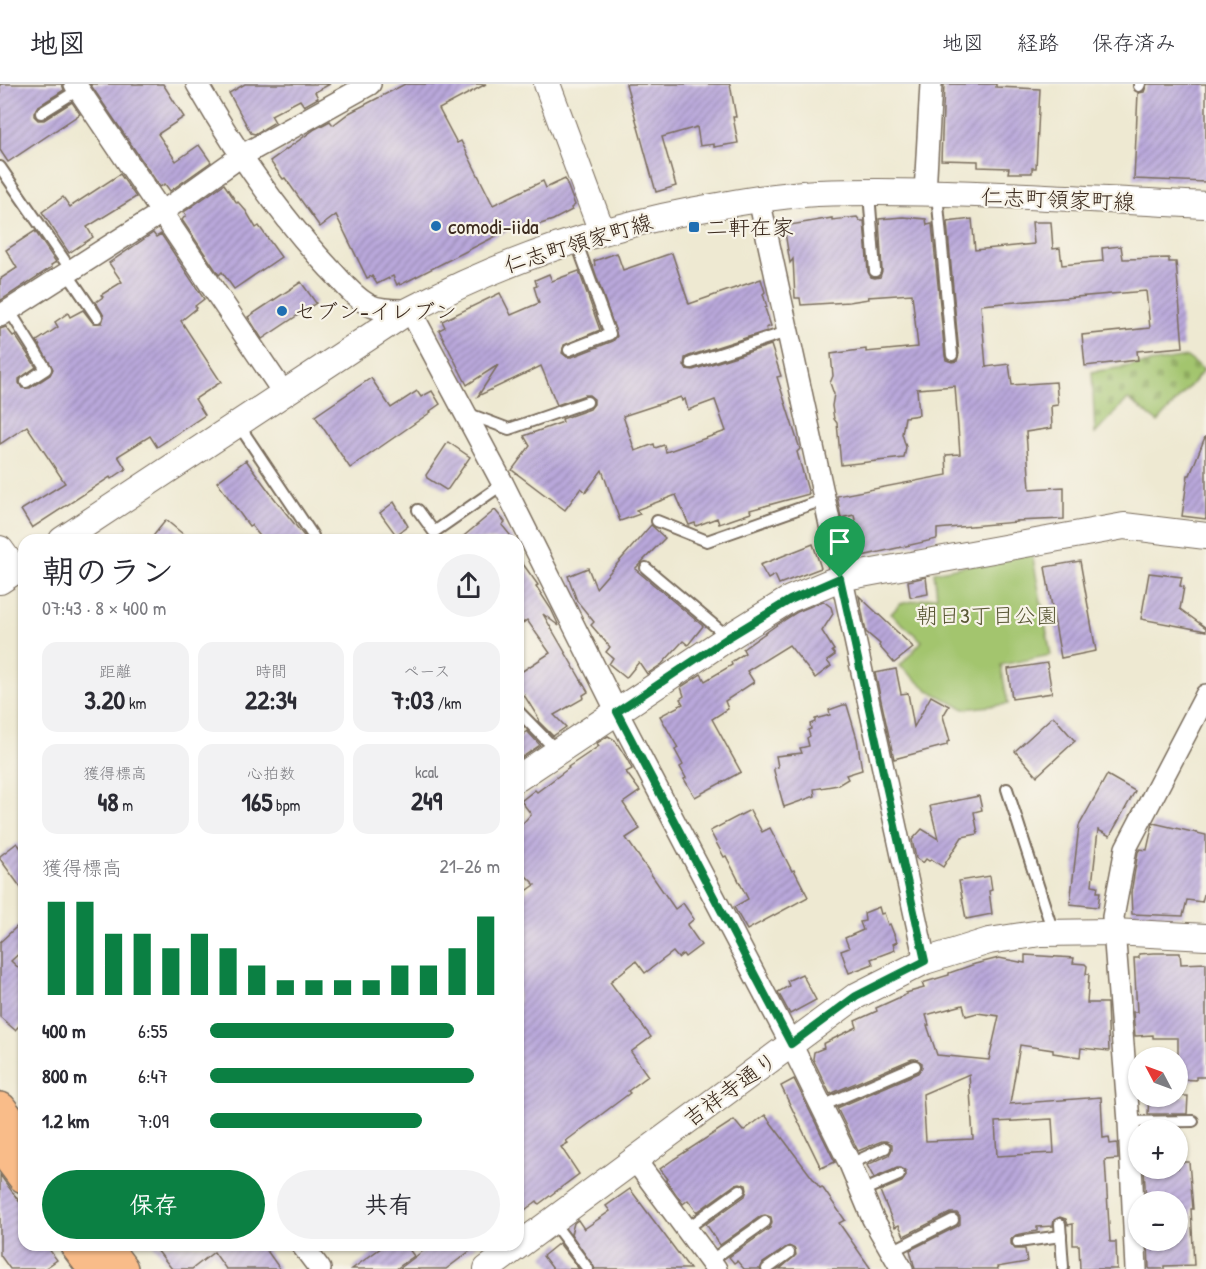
<!DOCTYPE html>
<html lang="ja">
<head>
<meta charset="utf-8">
<style>
	body { margin:0; font-family:"Patrick Hand","Klee One",sans-serif; background:#f2f2f3; color:#2b2b33; height:100vh; display:flex; flex-direction:column; font-size:22px; white-space:nowrap }
	* { box-sizing:border-box; margin:0 }
	p { font-size:20px; color:#7c7c81 }
	.icon { flex:none; width:33px; height:33px; fill:none; stroke:currentColor; stroke-width:2; stroke-linecap:round; stroke-linejoin:round }
	.map { position:relative; flex:1; overflow:hidden }
	.details { position:absolute; left:18px; top:450px; width:506px; height:717px; display:flex; flex-direction:column; background:#fff; border-radius:18px; box-shadow:0 2px 4px #0004 }
	.details>* { flex:none }
	.needle { width:39px; rotate:311deg }
	.tools { position:absolute; left:1128px; top:963px; display:grid; gap:12px }
	.tools a { display:grid; place-items:center; width:60px; height:60px; border-radius:50%; background:#fff; box-shadow:0 2px 4px #0004; font-size:30px }
	.pin { position:absolute; display:grid; place-items:center; width:51px; height:51px; color:#fff; margin:-62px -26px; border-radius:50% 50% 50% 0; rotate:-45deg; box-shadow:0 0 6px #0007 }
	.pin .icon { rotate:45deg }
	.round { display:grid; place-items:center; flex:none; width:63px; height:63px; border-radius:32px; background:#f2f2f3 }
	.head { display:flex; align-items:center; justify-content:space-between; height:102px; padding:0 24px }
	h1 { font-size:33px; font-weight:800; line-height:45px }
	.figures { display:grid; grid-template-columns:repeat(3,1fr); gap:9px; height:102px; padding:6px 24px }
	.figures div { display:grid; align-content:center; border-radius:15px; background:#f2f2f3; text-align:center }
	.figures b { font-size:26px; font-weight:800 }
	.figures small { font-size:16px; font-weight:400 }
	.figures p { font-size:16px }
	.chart { height:168px; padding:12px 24px }
	.chart p { display:flex; justify-content:space-between }
	.chart svg { width:100%; height:108px; margin-top:6px; stroke:#0b8043; stroke-width:6 }
	.action { display:flex; gap:12px; margin-top:auto; padding:12px 24px }
	.action a { flex:1; height:69px; border-radius:36px; background:#0b8043; color:#fff; font-size:24px; font-weight:800; line-height:69px; text-align:center }
	.action a+a { background:#f2f2f3; color:#2b2b33 }
	ul { padding:0 24px; list-style:none; font-size:20px }
	li { display:grid; grid-template-columns:96px 72px 1fr; align-items:center; height:45px }
	li i { height:15px; border-radius:8px; background:#0b8043 }
	header { display:flex; align-items:center; gap:36px; box-sizing:border-box; height:84px; padding:0 30px; background:#fff; border-bottom:2px solid #e1e1e2 }
	header strong { font-size:28px }
	nav { display:flex; gap:33px; margin-inline-start:auto; font-size:21px }
	.map>svg:first-child { display:block }
</style>
</head>
<body>
<header>
<strong>地図</strong>
<nav><a>地図</a><a>経路</a><a>保存済み</a></nav>
</header>
<div class="map">
<svg width="1206" height="1185" viewBox="0 0 1206 1185">
	<defs>
		<pattern id="cemetery-stones" width="16" height="16" patternUnits="userSpaceOnUse" patternTransform="scale(1.5)"><rect width="16" height="16" fill="#a3c56e"/><path d="M2 7V4a2 2 0 0 1 4 0v3zM10 15v-3a2 2 0 0 1 4 0v3z" fill="#8da95f"/></pattern>
		<pattern id="building-hatch" width="6" height="6" patternUnits="userSpaceOnUse" patternTransform="scale(1.5)"><rect width="6" height="6" fill="#b9a8db"/><path d="M-1 1l2-2M0 6l6-6M5 7l2-2" fill="none" stroke="#9889b1"/></pattern>
	</defs>
	<rect width="100%" height="100%" fill="#f7f3e8"/>
	<filter id="ink" filterUnits="userSpaceOnUse"><feTurbulence type="fractalNoise" baseFrequency=".0167" numOctaves="2"/><feDisplacementMap in="SourceGraphic" scale="12" xChannelSelector="R" yChannelSelector="G"/><feConvolveMatrix kernelMatrix="1 2 1 2 8 2 1 2 1" color-interpolation-filters="sRGB"/></filter>
	<filter id="wash" filterUnits="userSpaceOnUse"><feTurbulence type="fractalNoise" baseFrequency=".008" numOctaves="4" result="noise"/><feDisplacementMap in="SourceGraphic" scale="24" xChannelSelector="R" yChannelSelector="G"/><feGaussianBlur stdDeviation="1.35" result="paint"/><feColorMatrix in="noise" values="0 0 0 0 0 0 0 0 0 0 0 0 0 0 0 0 0 1.4 0 .05"/><feComposite in="paint" operator="in"/></filter>
	<g filter="url(#wash)">
		<rect width="100%" height="100%" fill="#eee9d2"/>
		<polygon fill="url(#cemetery-stones)" stroke="#6f7846" stroke-width="1.5" points="1187,273 1204,286 1158,338 1128,315 1095,350 1092,288"/>
		<polygon fill="#a3c56e" stroke="#6f7846" stroke-width="1.5" points="1032,469 1051,571 1001,581 1008,620 964,625 928,606 900,582 922,557 891,530 900,520 937,512 934,488"/>
		<g id="blocks">
			<g fill="url(#building-hatch)" fill-rule="evenodd">
				<polygon points="0,0 62,0 64,6 37,23 34,29 34,32 38,36 44,36 72,18 80,30 8,78 0,66"/>
				<polygon points="90,0 163,0 184,33 158,50 176,77 199,61 211,78 170,107 165,100 160,103"/>
				<polygon points="245,0 330,0 315,8 318,14 304,22 300,16 271,31 275,38 255,50 251,49 229,9"/>
				<polygon points="405,0 486,0 439,25 457,59 461,57 493,121 543,97 546,104 565,95 575,121 571,124 572,126 553,136 522,146 520,142 500,150 400,201 399,199 397,201 393,192 377,200 372,192 367,194 336,131 320,143 285,94 283,95 270,77 315,45 330,37 333,41 349,29"/>
				<polygon points="626,0 730,0 736,33 733,33 738,59 714,63 714,60 700,62 697,43 662,53 676,102 656,108"/>
				<polygon points="944,0 996,0 996,3 1040,5 1036,84 1032,84 1032,89 1008,89 1009,84 978,83 978,77 941,76"/>
				<polygon points="1147,0 1206,0 1206,98 1134,95 1138,9 1144,8"/>
				<polygon points="120,90 136,113 87,143 93,153 69,169 42,128 63,113 70,123"/>
				<polygon points="224,100 237,119 238,118 246,127 256,144 259,142 281,173 234,205 222,188 219,191 182,136 186,131 184,128"/>
				<polygon points="857,133 860,137 864,137 868,188 871,193 875,194 880,193 882,187 879,135 903,133 926,135 927,141 932,140 945,272 946,276 952,278 957,277 959,270 947,138 972,135 975,166 1034,160 1032,138 1051,138 1053,165 1060,164 1062,181 1103,177 1102,164 1121,162 1123,175 1169,174 1169,178 1176,178 1183,263 1137,267 1138,276 1085,282 1082,251 1150,244 1146,207 981,221 986,283 1009,280 1012,301 1056,298 1058,321 1051,322 1052,344 1026,348 1030,405 1064,403 1064,435 1016,437 1017,438 937,445 937,455 862,472 854,431 841,434 837,412 947,391 946,371 960,370 955,302 917,305 919,331 905,333 902,350 906,363 904,374 841,381 837,339 834,335 832,322 834,310 830,299 833,292 831,270 866,265 866,268 918,263 912,210 868,213 869,215 849,218 801,221 800,214 795,214 793,175 790,179 784,142 832,134 832,136"/>
				<polygon points="35,147 56,178 51,181 52,183 0,217 0,195 17,184 6,166"/>
				<polygon points="153,149 156,153 161,150 204,215 195,222 197,224 181,237 221,298 195,315 205,331 157,363 150,352 118,372 126,385 111,395 110,393 32,444 21,426 65,399 27,342 0,360 0,245 6,243 13,252 15,251 36,283 19,295 19,299 22,304 30,304 50,291 53,285 37,257 58,243 55,238 68,229 70,233 83,226 93,239 102,239 104,232 96,218 103,213 101,211 122,198 109,179"/>
				<path d="M617,169L623,186L672,169L689,220L761,195L765,208L763,210L767,223L765,224L771,242L766,244L767,247L689,272L685,274L684,281L686,285L693,286L771,261L781,292L777,293L800,365L797,368L809,410L750,426L751,429L719,440L717,434L696,442L695,439L689,441L676,411L636,426L640,430L620,437L602,386L586,408L581,404L565,426L512,386L530,362L524,352L563,338L562,335L590,325L594,320V315L589,311H585L557,321L541,282L478,312L498,281L467,301L439,246L445,243L442,237L500,209L511,231L539,219L534,203L537,202L535,196L549,190L552,197L579,187L600,246L564,261L562,269L567,273H572L613,257L617,252L593,182L595,181L594,177ZM681,313L682,317L685,315L688,326L715,316L726,347L666,368L664,361L655,364L654,360L635,367L623,332Z"/>
				<polygon points="301,198 316,219 262,255 248,233"/>
				<polygon points="371,294 391,324 417,307 421,313 432,307 440,320 430,327 431,328 350,384 315,332"/>
				<polygon points="1205,353 1206,353 1206,435 1182,432 1188,391 1190,391"/>
				<polygon points="448,358 470,373 448,405 446,406 427,394 426,391"/>
				<polygon points="246,376 271,410 307,456 263,456 251,441 249,442 217,398"/>
				<polygon points="394,418 408,442 396,451 380,429"/>
				<polygon points="495,426 505,438 502,441 514,456 459,456"/>
				<polygon points="166,436 190,456 150,456"/>
				<polygon points="651,441 665,454 635,485 703,542 688,561 683,557 662,580 647,590 639,578 626,594 609,580 613,574 606,568 610,563 591,541 594,538 577,517 568,492 588,484 596,504"/>
				<polygon points="813,460 821,484 779,500 775,491 768,495 760,481"/>
				<polygon points="518,473 538,501 536,502 551,525 559,542 543,530 588,608 583,611 584,614 554,631 566,643 553,652 538,637 539,635 524,611 518,615 518,590 550,569 527,536 523,539 518,531"/>
				<polygon points="1080,477 1096,567 1061,574 1045,483"/>
				<polygon points="1149,489 1182,493 1180,502 1184,503 1180,525 1206,544 1206,547 1141,535"/>
				<polygon points="926,493 928,510 912,513 910,512 908,497"/>
				<polygon points="859,512 912,562 913,564 894,579 879,562 880,560 866,548"/>
				<polygon points="823,517 831,523 833,530 822,547 834,566 832,567 835,571 827,577 831,582 815,594 789,561 747,587 754,598 725,617 728,625 712,635 741,688 695,713 684,695 686,694 680,683 683,681 675,666 678,664 660,632 683,620 680,615 684,612 681,603 701,590 705,597 732,581 731,578 745,569 743,565 778,540 797,528"/>
				<polygon points="1047,579 1052,609 1012,615 1008,585"/>
				<polygon points="896,585 901,610 908,609 914,643 931,612 949,622 943,632 950,657 947,658 947,661 894,675 875,589"/>
				<polygon points="843,621 847,621 857,655 862,686 846,691 848,695 838,701 814,705 815,712 784,723 774,687 774,684 778,683 776,672 802,669 800,664 809,662 807,654 810,652 808,646 811,645 810,640 815,638 815,635 830,631 829,626"/>
				<polygon points="1053,632 1075,657 1037,692 1015,667"/>
				<polygon points="527,647 540,661 518,676 518,655"/>
				<polygon points="608,652 615,656 627,675 632,685 626,688 640,707 623,719 640,745 626,754 675,825 683,819 694,835 687,841 701,861 685,873 683,870 678,874 673,868 645,889 636,877 610,898 651,953 631,968 648,992 628,1007 630,1009 566,1057 568,1059 561,1063 579,1090 539,1120 537,1117 518,1131 518,813 535,801 518,784 518,745 531,730 521,717 535,706 537,708 569,684 568,683 599,662 597,659"/>
				<polygon points="1107,691 1135,707 1110,752 1098,746 1092,801 1098,802 1097,808 1100,808 1098,823 1070,820 1079,742"/>
				<polygon points="979,712 982,726 974,728 978,750 962,753 943,783 931,775 929,777 926,775 923,779 916,774 912,756 922,745 938,755 930,722"/>
				<polygon points="750,726 762,748 770,744 792,787 794,786 808,813 747,846 734,823 748,815 726,772 724,773 710,747"/>
				<polygon points="1153,739 1206,751 1206,803 1202,818 1187,816 1183,832 1132,830 1131,809 1138,768 1140,765 1147,766"/>
				<polygon points="17,759 24,768 24,808 0,775 0,772"/>
				<polygon points="990,792 992,806 989,807 992,830 966,835 959,797"/>
				<polygon points="879,823 881,830 884,829 888,841 890,840 897,858 893,860 895,866 871,875 873,880 849,889 841,867 849,864 845,854 863,846 860,838 865,837 864,829"/>
				<polygon points="24,836 24,865 11,877 24,889 24,937 15,946 0,933 0,858"/>
				<polygon points="1154,869 1180,869 1181,880 1206,879 1206,993 1196,993 1196,996 1178,995 1178,954 1153,954 1153,951 1135,952 1133,928 1137,928 1134,874 1139,874 1139,870"/>
				<path d="M1025,871L1074,874L1073,879L1085,880L1087,882L1086,890H1089L1087,919H1107L1109,967L1081,964L1080,973L1053,969V966L1020,961L1010,1020L1101,1013L1103,1054L1109,1053L1110,1060L1117,1059L1118,1075L1105,1076L1110,1158H1116L1117,1185H1080L1079,1161H1073V1140L1068,1141L1066,1135L1060,1133L1054,1136L1053,1142L1037,1143V1147L1016,1151L1011,1155V1160L1015,1165H1025L1027,1178L997,1183L998,1185H915L910,1166L956,1143L960,1140V1133L957,1129H950L904,1152L899,1141L895,1143L880,1107L902,1098L906,1092V1088L900,1084H897L874,1094L867,1081L889,1071L892,1065V1060L886,1057H882L858,1067L837,1024L918,989L922,983V979L916,975H912L830,1010L813,975L814,968L824,964L823,960L857,943L855,937L877,927L876,924L907,910L906,909L924,904L922,899L949,891V889L975,880L999,874L1025,879ZM963,921L966,932L977,929L999,932L989,976L937,971L927,941H929L926,931ZM969,990L973,1055L926,1057L923,1010ZM1052,1035L1054,1069L997,1072L995,1038Z"/>
				<polygon points="802,890 816,916 790,930 778,908 789,902 787,897"/>
				<polygon points="794,995 835,1078 821,1084 781,1002"/>
				<polygon points="1149,1012 1188,1012 1187,1030 1148,1030"/>
				<polygon points="765,1031 820,1104 822,1103 845,1136 839,1139 871,1185 780,1185 796,1171 795,1165 789,1162 763,1179 760,1185 744,1185 737,1177 734,1179 729,1173 770,1144 772,1138 771,1133 765,1131 761,1132 720,1161 706,1140 745,1112 747,1106 746,1101 740,1099 736,1100 697,1128 688,1116 683,1120 666,1096 668,1095 660,1085 674,1075 734,1036 743,1047"/>
				<polygon points="1178,1078 1189,1078 1193,1125 1191,1125 1194,1181 1164,1182 1164,1185 1150,1185 1149,1184 1148,1159 1178,1157 1178,1118 1146,1118 1144,1084 1178,1084"/>
				<polygon points="0,1091 24,1124 24,1161 46,1161 57,1176 44,1185 10,1185 0,1171"/>
				<polygon points="630,1105 690,1185 595,1185 571,1150 574,1139 578,1136 584,1145 610,1127 606,1122"/>
				<polygon points="559,1159 579,1185 553,1185 543,1172"/>
				<polygon points="153,1161 263,1161 280,1185 226,1185 214,1168 192,1185 172,1185"/>
				<polygon points="385,1161 406,1161 414,1172 396,1185 352,1185"/>
				<polygon points="431,1161 478,1161 446,1185 399,1185"/>
			</g>
		</g>
	</g>
	<g filter="url(#ink)">
		<use href="#blocks" fill-opacity="0" stroke="#7a6d5d" stroke-width="1.5"/>
		<g fill="none" stroke-linecap="round" stroke-linejoin="round">
			<defs>
				<g id="service">
					<polyline points="1139,2 1140,0"/>
					<polyline points="41,29 78,6"/>
					<polyline points="0,83 71,186"/>
					<polyline points="869,109 875,187"/>
					<polyline points="937,110 952,271"/>
					<polyline points="67,189 97,233"/>
					<polyline points="9,226 46,285 26,298"/>
					<polyline points="569,266 610,250 576,157"/>
					<polyline points="691,279 787,248"/>
					<polyline points="469,330 509,345 587,318"/>
					<polyline points="238,340 313,452"/>
					<polyline points="418,426 434,448 503,400"/>
					<polyline points="657,437 707,457 823,416"/>
					<polyline points="646,484 728,553"/>
					<polyline points="518,627 557,667"/>
					<polyline points="1007,705 1053,848"/>
					<polyline points="822,1022 915,982"/>
					<polyline points="1129,1038 1193,1037"/>
					<polyline points="850,1080 885,1064"/>
					<polyline points="862,1107 899,1091"/>
					<polyline points="552,1137 588,1185"/>
					<polyline points="1060,1140 1063,1183"/>
					<polyline points="686,1145 740,1106"/>
					<polyline points="1018,1158 1061,1152"/>
					<polyline points="892,1167 953,1136"/>
					<polyline points="710,1177 765,1138"/>
					<polyline points="767,1185 789,1169"/>
				</g>
				<g id="minor">
					<polyline points="75,0 283,308"/>
					<path d="M197,0C235,66 277,128 329,184C341,196 353,213 369,221C381,227 397,226 410,226L503,400L617,628L791,960L850,1080L873,1135L902,1185"/>
					<polyline points="925,109 931,0"/>
					<polyline points="759,115 925,877"/>
					<polyline points="0,232 161,129 241,72 370,0"/>
					<polyline points="635,1076 716,1185"/>
					<polyline points="302,1161 320,1185"/>
					<polyline points="1136,1185 1129,1038 1113,833 1126,764 1206,611"/>
				</g>
				<g id="tertiary">
					<polyline points="547,0 602,148"/>
					<path d="M62,456L410,226C507,175 610,140 718,122C750,116 783,111 817,109C945,105 1078,115 1206,121"/>
					<polyline points="0,465 16,487"/>
					<polyline points="0,497 24,481"/>
					<polyline points="518,694 729,553 790,515 840,494 1124,442 1206,452"/>
					<polyline points="487,1185 856,912 925,877 989,857 1041,849 1114,848 1206,853"/>
				</g>
				<g id="trunk">
					<polyline points="0,1025 24,1057"/>
					<polyline points="0,1060 24,1092"/>
					<polyline points="77,1161 95,1185"/>
					<polyline points="103,1161 121,1185"/>
				</g>
			</defs>
			<use href="#service" stroke="#7a6d5d" stroke-width="14"/>
			<use href="#minor" stroke="#7a6d5d" stroke-width="24"/>
			<use href="#tertiary" stroke="#7a6d5d" stroke-width="28"/>
			<use href="#trunk" stroke="#7a6d5d" stroke-width="36"/>
			<use href="#service" stroke="#fff" stroke-width="10"/>
			<use href="#minor" stroke="#fff" stroke-width="21"/>
			<use href="#tertiary" stroke="#fff" stroke-width="26"/>
			<use href="#trunk" stroke="#f9bc89" stroke-width="33"/>
		</g>
	</g>
	<g fill="none" stroke-linecap="round" stroke-linejoin="round" filter="url(#ink)">
		<defs>
			<polygon id="route" points="840,494 925,877 856,912 791,960 617,628 729,553 790,516"/>
		</defs>
		<use href="#route" stroke="#fff" stroke-width="12"/>
		<use href="#route" stroke="#0b8043" stroke-width="8"/>
	</g>
	<g fill="#1f6fb2" stroke="#f7f3e8" stroke-width="2">
		<circle cx="436" cy="142" r="6"/>
		<rect x="688" y="137" width="12" height="12" rx="3"/>
		<circle cx="282" cy="227" r="6"/>
	</g>
	<g text-anchor="middle" stroke-width="4.5" stroke-linejoin="round" paint-order="stroke">
		<g font-size="22" fill="#3b2a1e" stroke="#f7f3e8">
			<text transform="translate(1058 115) rotate(2)" y="8">仁志町領家町線</text>
			<text transform="translate(578 159) rotate(-17)" y="8">仁志町領家町線</text>
			<text transform="translate(730 1005) rotate(-36)" y="8">吉祥寺通り</text>
		</g>
		<g font-size="22" fill="#3b2a1e" stroke="#f7f3e8" text-anchor="start">
			<text x="448" y="150">comodi-iida</text>
			<text x="706" y="151">二軒在家</text>
			<text x="294" y="235">セブン-イレブン</text>
		</g>
		<g font-size="22" fill="#5a5836" stroke="#f7f3e8">
			<text x="987" y="539">朝日3丁目公園</text>
		</g>
	</g>
</svg>
<div class="tools">
<a><svg class="needle" viewBox="-14 -14 28 28"><path d="M0-13l5 13h-10z" fill="#e53935"/><path d="M0 13l5-13h-10z" fill="#7c7c81"/></svg></a>
<a>+</a>
<a>−</a>
</div>
<div class="pin" style="left:840px;top:494px;background:#1e9e55"><svg class="icon" aria-label="arrive" viewBox="0 0 24 24"><path d="M6 21V4h12l-3 4 3 4H6"/></svg></div>
<section class="details">
<div class="head"><div><h1>朝のラン</h1><p>07:43 · 8 × 400 m</p></div><a class="round"><svg class="icon" aria-label="share" viewBox="0 0 24 24"><path d="M12 15V3M7 8l5-5 5 5M5 13v7h14v-7"/></svg></a></div>
<div class="figures">
<div><p>距離</p><b>3.20<small> km</small></b></div>
<div><p>時間</p><b>22:34</b></div>
<div><p>ペース</p><b>7:03<small> /km</small></b></div>
</div>
<div class="figures">
<div><p>獲得標高</p><b>48<small> m</small></b></div>
<div><p>心拍数</p><b>165<small> bpm</small></b></div>
<div><p>kcal</p><b>249</b></div>
</div>
<div class="chart"><p><span>獲得標高</span>21–26 m</p>
<svg viewBox="0 0 160 44" preserveAspectRatio="none"><path d="M5 44V6M15 44V6M25 44V19M35 44V19M45 44V25M55 44V19M65 44V25M75 44V32M85 44V38M95 44V38M105 44V38M115 44V38M125 44V32M135 44V32M145 44V25M155 44V12"/></svg>
</div>
<ul>
<li><b>400 m</b>6:55<i style="width:84%"></i></li>
<li><b>800 m</b>6:47<i style="width:91%"></i></li>
<li><b>1.2 km</b>7:09<i style="width:73%"></i></li>
</ul>
<div class="action"><a>保存</a><a>共有</a></div>
</section>
</div>
</body>
</html>
